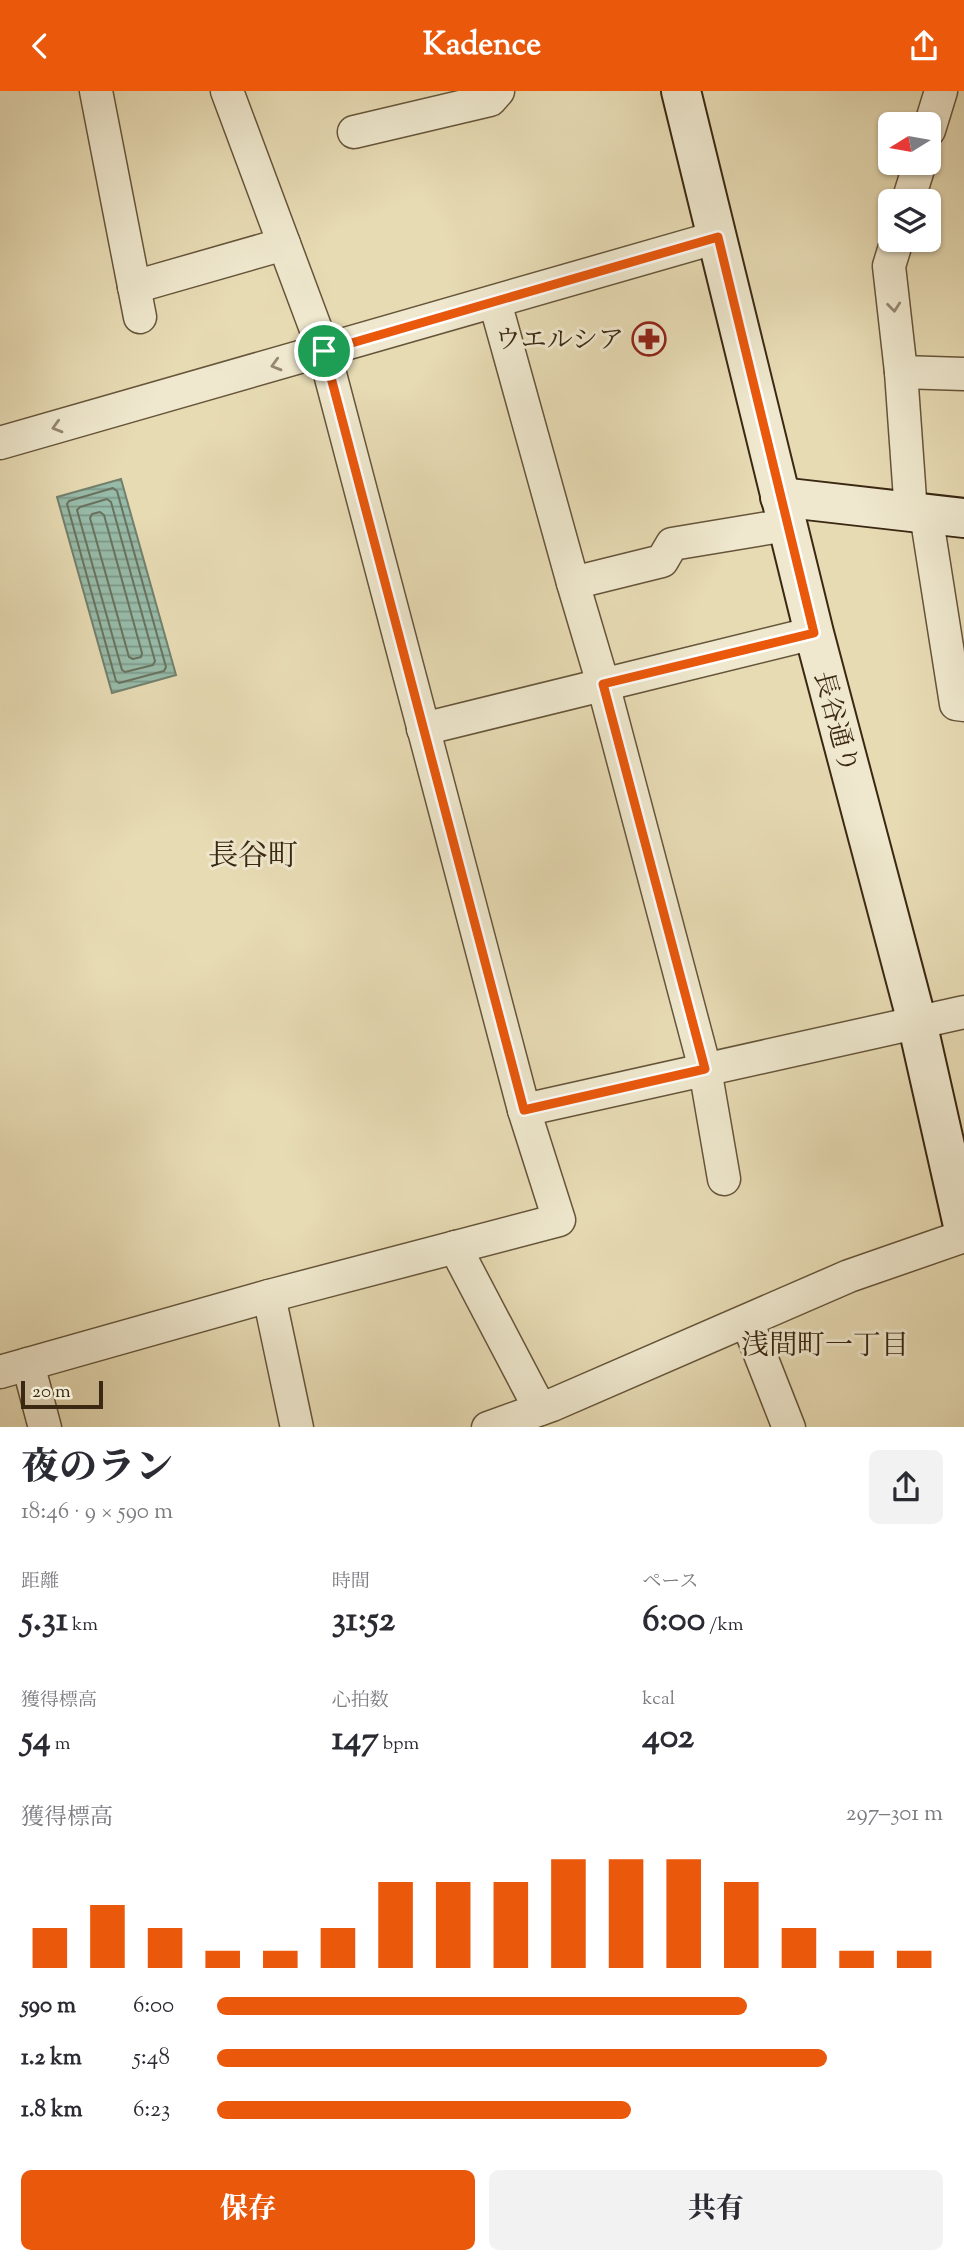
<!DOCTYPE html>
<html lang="ja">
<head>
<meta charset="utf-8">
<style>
	body { margin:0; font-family:"Sorts Mill Goudy","Noto Serif JP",serif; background:#f2f2f3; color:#2b2b33; height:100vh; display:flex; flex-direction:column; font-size:26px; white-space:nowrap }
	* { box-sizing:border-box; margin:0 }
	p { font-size:23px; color:#7c7c81 }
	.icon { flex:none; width:38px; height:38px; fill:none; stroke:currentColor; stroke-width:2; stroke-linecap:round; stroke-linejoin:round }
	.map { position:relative; height:1336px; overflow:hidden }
	.side { display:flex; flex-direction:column; background:#fff; flex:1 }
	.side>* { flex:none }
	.needle { width:46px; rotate:259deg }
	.buttons { position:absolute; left:878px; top:21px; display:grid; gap:14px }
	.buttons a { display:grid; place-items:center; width:63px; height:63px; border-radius:10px; background:#fff; box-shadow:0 2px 5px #0004; font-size:35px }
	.scale { position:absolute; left:21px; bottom:18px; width:82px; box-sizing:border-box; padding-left:7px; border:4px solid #3b2812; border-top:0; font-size:19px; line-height:24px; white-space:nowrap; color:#3b2812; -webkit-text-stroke:5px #efe8ce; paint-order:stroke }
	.pin { position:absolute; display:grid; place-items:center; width:60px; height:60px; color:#fff; margin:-30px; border:4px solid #fff; border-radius:50%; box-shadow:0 2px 7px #0007 }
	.round { display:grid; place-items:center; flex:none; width:74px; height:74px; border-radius:10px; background:#f2f2f3 }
	.headline { display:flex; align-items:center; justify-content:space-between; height:119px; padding:0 21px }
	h1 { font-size:38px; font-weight:800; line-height:52px }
	.metrics { display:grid; grid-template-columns:repeat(3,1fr); gap:10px; height:119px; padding:7px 21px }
	.metrics div { display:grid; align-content:center }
	.metrics b { font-size:35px; font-weight:800 }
	.metrics small { font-size:19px; font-weight:400 }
	.metrics p { font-size:19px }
	.chart { height:196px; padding:14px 21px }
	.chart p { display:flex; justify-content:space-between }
	.chart svg { width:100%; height:126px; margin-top:7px; stroke:#ea580c; stroke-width:6 }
	.action { display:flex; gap:14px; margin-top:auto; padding:14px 21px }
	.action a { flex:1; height:80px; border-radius:10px; background:#ea580c; color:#fff; font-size:28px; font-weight:800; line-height:80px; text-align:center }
	.action a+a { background:#f2f2f3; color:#2b2b33 }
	ul { padding:0 21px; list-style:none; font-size:23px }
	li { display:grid; grid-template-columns:112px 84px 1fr; align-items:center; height:52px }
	li i { height:18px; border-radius:9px; background:#ea580c }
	header { display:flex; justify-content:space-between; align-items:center; height:91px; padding:0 21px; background:#ea580c; color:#fff; font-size:32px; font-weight:800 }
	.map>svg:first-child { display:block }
</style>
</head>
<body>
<header><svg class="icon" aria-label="back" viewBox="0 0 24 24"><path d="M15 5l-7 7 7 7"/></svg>Kadence<svg class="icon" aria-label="share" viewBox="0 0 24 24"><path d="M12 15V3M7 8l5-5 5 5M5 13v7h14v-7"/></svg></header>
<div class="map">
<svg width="964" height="1337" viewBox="0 0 964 1337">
	<defs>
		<pattern id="water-rules" width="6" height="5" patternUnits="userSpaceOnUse" patternTransform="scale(1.75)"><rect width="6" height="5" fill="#97bba9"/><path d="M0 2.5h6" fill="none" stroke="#7c9888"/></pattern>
	</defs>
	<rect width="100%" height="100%" fill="#e7dbb4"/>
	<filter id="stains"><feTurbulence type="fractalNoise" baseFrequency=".00286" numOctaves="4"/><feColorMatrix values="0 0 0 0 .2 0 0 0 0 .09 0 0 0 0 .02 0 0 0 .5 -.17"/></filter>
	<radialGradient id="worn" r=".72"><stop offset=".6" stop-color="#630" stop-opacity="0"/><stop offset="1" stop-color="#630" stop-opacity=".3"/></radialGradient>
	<polygon fill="url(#water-rules)" stroke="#72806d" stroke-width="2" points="121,388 176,584 112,602 57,406"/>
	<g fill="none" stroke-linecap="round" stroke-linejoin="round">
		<g stroke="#69725e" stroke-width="2">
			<polygon points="113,397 117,400 166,576 164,580 119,592 116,590 67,413 69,410"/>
			<polygon points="107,408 111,411 155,570 153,574 125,581 122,579 77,419 80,416"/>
			<polygon points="100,421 104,424 142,562 141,566 133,568 129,566 90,427 92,423"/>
		</g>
		<defs>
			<g id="street">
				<polyline points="96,0 140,226"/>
				<polyline points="929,39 941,0"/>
				<polyline points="354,41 490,9 498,0"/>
				<polyline points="908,110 920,72"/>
				<polyline points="897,149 889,175 901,281 911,422"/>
				<polyline points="134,196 284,153"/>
				<polyline points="495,211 573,492 603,593 705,978 724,1088"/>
				<polyline points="901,281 964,283"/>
				<polyline points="0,352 718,146"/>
				<polyline points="926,423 956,613 964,614"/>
				<polyline points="573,492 662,470 672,453 787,434"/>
				<polyline points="423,638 814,542"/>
				<polyline points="524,1019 964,921"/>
				<polyline points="455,1156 540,1318"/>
				<polyline points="269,1205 297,1337"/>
				<polyline points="747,1230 789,1337"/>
				<polyline points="28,1273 45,1337"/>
				<polyline points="0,1281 269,1205 559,1129 524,1019 324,260 227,0"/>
				<polyline points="488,1337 552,1314 849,1185 964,1145"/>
			</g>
			<g id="secondary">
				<polyline points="681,0 814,542 917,931 964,1139"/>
				<polyline points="780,406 964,427"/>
			</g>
		</defs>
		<use href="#street" stroke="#66553a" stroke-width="35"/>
		<use href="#secondary" stroke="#3b2812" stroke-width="42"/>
		<use href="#street" stroke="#efe8ce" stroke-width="32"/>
		<use href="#secondary" stroke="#efe8ce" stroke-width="38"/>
	</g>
	<defs><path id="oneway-chevron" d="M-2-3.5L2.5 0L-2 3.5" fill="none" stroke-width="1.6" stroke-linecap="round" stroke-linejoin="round" transform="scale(1.75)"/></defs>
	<g stroke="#958870">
		<use href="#oneway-chevron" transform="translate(894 216) rotate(84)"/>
		<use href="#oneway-chevron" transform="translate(276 274) rotate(164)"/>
		<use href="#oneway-chevron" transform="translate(57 336) rotate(164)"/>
	</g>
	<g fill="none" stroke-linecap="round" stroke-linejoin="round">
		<defs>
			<polygon id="route" points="718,146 814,542 603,593 705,978 524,1019 324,260"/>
		</defs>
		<use href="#route" stroke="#fff" stroke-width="14"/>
		<use href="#route" stroke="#ea580c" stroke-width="9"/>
	</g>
	<defs>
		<symbol id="pharmacy-ring" viewBox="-11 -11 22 22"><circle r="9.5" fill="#efe8ce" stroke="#8f2418" stroke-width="1.5"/><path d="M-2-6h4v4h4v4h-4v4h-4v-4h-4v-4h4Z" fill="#8f2418"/></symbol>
	</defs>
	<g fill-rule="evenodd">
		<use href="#pharmacy-ring" x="630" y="229" width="38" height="38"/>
	</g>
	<g text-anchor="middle" stroke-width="6" stroke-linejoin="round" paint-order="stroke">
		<g font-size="26" fill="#3b2812" stroke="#efe8ce" text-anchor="end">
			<text x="624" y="257">ウエルシア</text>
		</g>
		<g font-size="26" fill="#3b2812" stroke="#efe8ce">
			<text transform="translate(837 631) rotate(75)" y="9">長谷通り</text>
		</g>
		<g font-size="28" fill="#3b2812" stroke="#efe8ce">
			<text x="825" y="1263">浅間町一丁目</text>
		</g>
		<g font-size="30" fill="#3b2812" stroke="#efe8ce">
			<text x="253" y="774">長谷町</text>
		</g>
	</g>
	<rect width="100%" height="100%" filter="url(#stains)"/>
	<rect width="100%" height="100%" fill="url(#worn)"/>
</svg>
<div class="buttons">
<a><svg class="needle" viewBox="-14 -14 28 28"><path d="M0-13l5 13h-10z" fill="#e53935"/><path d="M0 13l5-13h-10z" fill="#7c7c81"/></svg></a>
<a><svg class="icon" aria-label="layers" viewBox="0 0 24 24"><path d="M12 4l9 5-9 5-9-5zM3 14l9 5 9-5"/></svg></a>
</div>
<div class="scale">20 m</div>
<div class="pin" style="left:324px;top:260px;background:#1e9e55"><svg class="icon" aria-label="arrive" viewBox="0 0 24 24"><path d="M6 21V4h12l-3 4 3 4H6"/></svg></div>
</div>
<section class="side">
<div class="headline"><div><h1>夜のラン</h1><p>18:46 · 9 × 590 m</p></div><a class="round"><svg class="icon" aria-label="share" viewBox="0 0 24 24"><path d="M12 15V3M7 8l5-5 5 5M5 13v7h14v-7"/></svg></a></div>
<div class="metrics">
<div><p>距離</p><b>5.31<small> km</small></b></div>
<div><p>時間</p><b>31:52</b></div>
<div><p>ペース</p><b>6:00<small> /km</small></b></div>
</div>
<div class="metrics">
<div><p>獲得標高</p><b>54<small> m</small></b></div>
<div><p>心拍数</p><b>147<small> bpm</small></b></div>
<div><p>kcal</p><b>402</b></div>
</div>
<div class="chart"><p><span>獲得標高</span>297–301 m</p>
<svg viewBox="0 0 160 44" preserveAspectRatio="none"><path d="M5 44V30M15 44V22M25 44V30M35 44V38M45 44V38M55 44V30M65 44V14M75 44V14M85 44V14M95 44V6M105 44V6M115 44V6M125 44V14M135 44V30M145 44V38M155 44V38"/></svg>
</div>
<ul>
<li><b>590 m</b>6:00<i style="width:73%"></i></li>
<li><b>1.2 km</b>5:48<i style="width:84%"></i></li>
<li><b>1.8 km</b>6:23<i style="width:57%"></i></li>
</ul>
<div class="action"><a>保存</a><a>共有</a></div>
</section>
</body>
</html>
